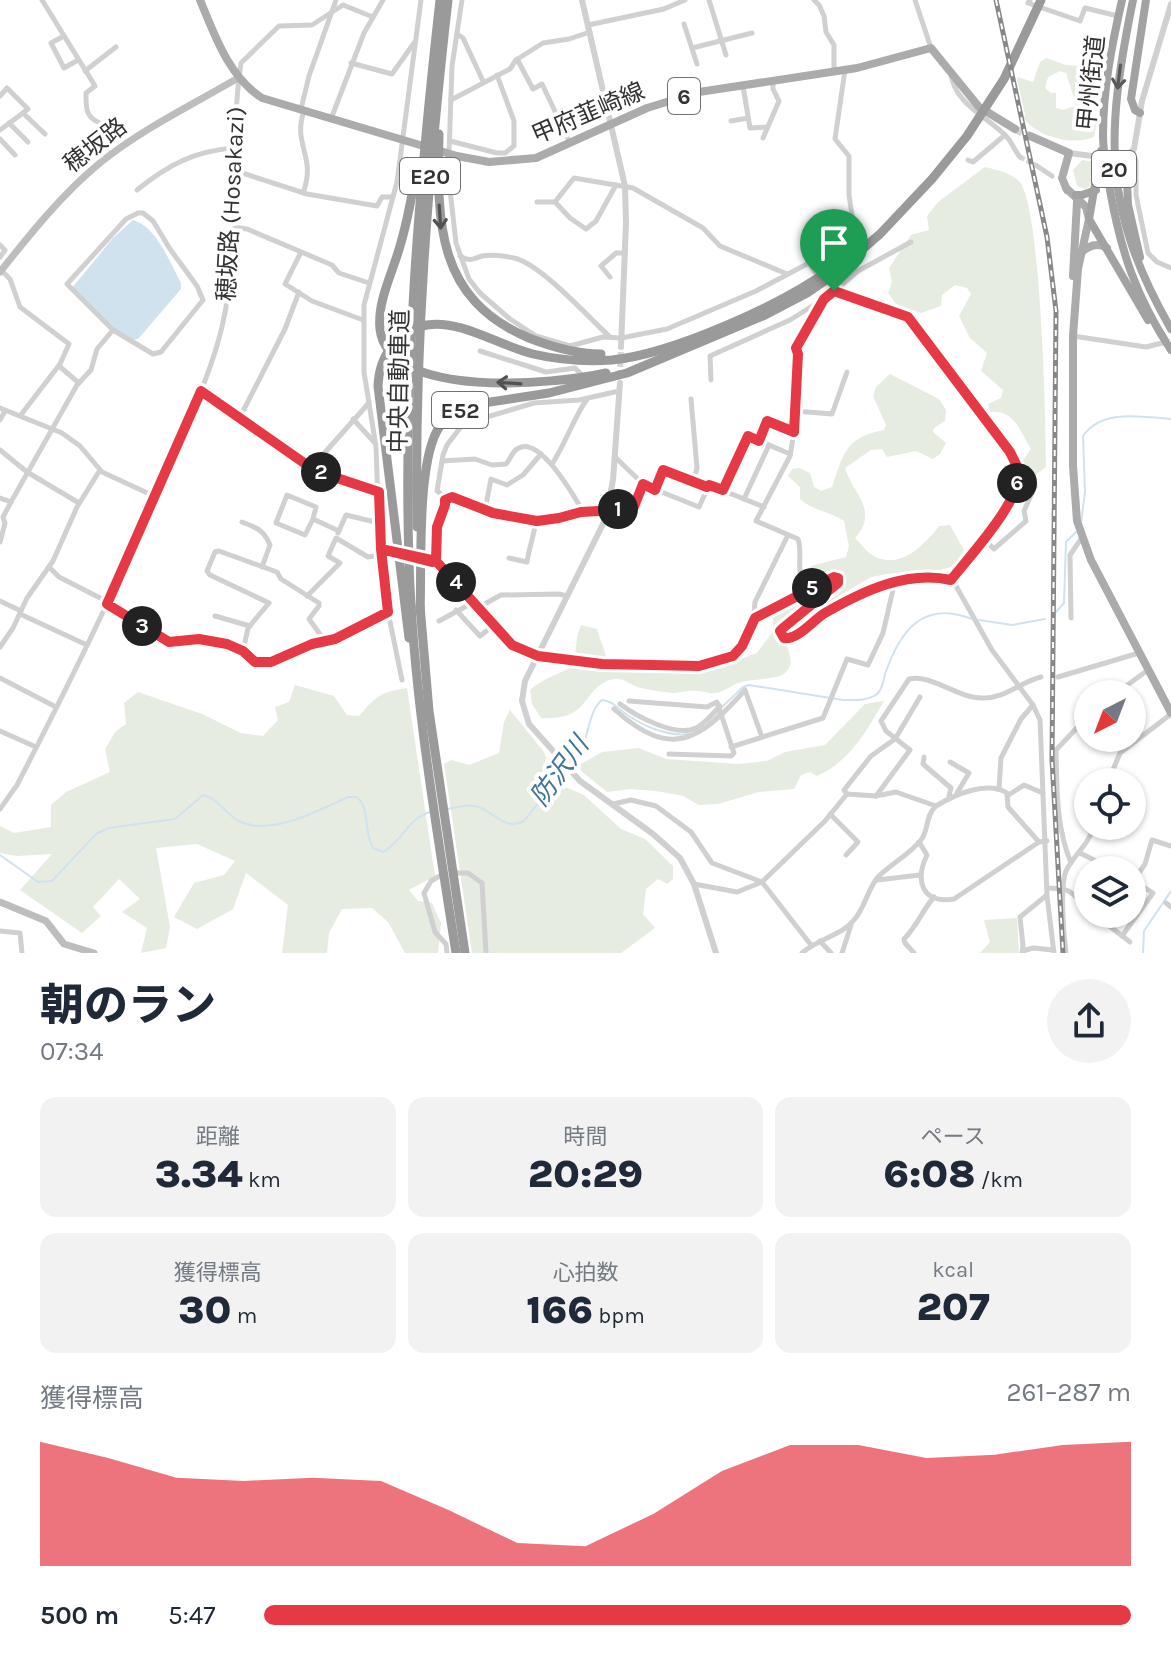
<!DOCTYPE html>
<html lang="ja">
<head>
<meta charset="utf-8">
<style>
	body { margin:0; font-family:Karla,"Noto Sans JP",sans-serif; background:#f2f2f3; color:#1f2937; height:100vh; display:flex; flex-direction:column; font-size:30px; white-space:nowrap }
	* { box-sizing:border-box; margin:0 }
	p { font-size:26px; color:#747a83 }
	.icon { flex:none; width:44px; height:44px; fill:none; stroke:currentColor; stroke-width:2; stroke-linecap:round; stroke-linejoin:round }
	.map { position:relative; height:953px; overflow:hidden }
	.side { display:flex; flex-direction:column; background:#fff; flex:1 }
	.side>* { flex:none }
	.needle { width:52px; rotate:222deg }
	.controls { position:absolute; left:1074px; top:680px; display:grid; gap:16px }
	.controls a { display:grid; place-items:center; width:72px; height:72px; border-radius:50%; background:#fff; box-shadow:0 2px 6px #0004; font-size:40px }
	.pin { position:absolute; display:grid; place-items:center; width:68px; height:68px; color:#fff; margin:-82px -34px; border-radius:50% 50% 50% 0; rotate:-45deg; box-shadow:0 0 8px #0007 }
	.pin .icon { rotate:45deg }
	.km { position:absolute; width:40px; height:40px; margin:-20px; border-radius:50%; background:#222; color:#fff; font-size:22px; line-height:40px; text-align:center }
	.round { display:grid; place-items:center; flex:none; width:84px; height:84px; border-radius:42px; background:#f2f2f3 }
	.headline { display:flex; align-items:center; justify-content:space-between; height:136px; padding:0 40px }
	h1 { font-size:44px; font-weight:800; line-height:60px }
	.figures { display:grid; grid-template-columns:repeat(3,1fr); gap:12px; height:136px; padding:8px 40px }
	.figures div { display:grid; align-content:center; border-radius:16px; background:#f2f2f3; text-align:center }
	.figures b { font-size:40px; font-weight:800 }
	.figures small { font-size:22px; font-weight:400 }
	.figures p { font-size:22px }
	.chart { height:224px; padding:16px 40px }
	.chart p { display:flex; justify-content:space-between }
	.chart svg { width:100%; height:144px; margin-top:8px; fill:#e63946; opacity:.7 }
	ul { padding:0 40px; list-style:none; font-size:26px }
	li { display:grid; grid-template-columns:128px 96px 1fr; align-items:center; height:60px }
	li i { height:20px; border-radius:10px; background:#e63946 }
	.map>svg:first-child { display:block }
</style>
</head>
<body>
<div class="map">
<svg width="1171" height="953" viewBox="0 0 1171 953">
	<rect width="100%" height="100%" fill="#fff"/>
	<g fill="#e6ecdf" fill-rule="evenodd">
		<path d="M1046,58L1066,65L1094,67L1097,73C1086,86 1095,103 1096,117C1097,123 1095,131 1094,137C1072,146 1039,137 1024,119L1025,114L1017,80L1018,77L1033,82L1040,62ZM1060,71L1066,73L1075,101V106L1063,110L1056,108V93H1051L1045,88L1048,77Z"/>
		<polygon points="1082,160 1095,162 1090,186 1085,189 1077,186 1073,170"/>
		<path d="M985,167C996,170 1010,172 1019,181C1041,203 1046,424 1046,467L1030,479L1022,462L1031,449C1020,431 1014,409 990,412L988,404L1001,398L1003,390L981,371L987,353L970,338L959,316L971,294L967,288L955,285L942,295L941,306L921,313L896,304L888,293L892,282L889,268L911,235L929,230L927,216L938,202Z"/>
		<path d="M890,374L939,399L946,410L945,421L934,428L933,432L946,443L940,454L933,459L916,451L887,457L882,449L871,450L845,468C852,493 880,510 855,538C859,542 864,548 868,552C896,574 923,547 939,526L950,525L964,550L960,561L951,567L936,571L893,573L871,577L829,602L804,623C792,623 789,634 786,644C805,687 760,675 738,683C730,686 724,692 715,693C709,694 703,691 697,691C689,690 680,693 672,693C662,692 651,690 641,688C631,686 624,677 613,679C580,688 593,721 541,718L532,704L530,690C540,680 559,674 573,666C577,652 575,637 581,625L597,629L606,656L624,669L682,674L714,669L757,653L774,630L772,615C789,607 800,595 809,577L806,571L811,566L846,557L849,546L844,521C829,511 813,511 800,499V487L788,476L792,469L800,468L810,473L814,487L821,491L832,487C844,452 845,438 884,430L886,425L873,396L876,387Z"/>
		<path d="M295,685L334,696L347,715L359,716C376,696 381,692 407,688L435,876L409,890L418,901L432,903L441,923L438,953H405L388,922L372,908L342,909L329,933L327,953H282L288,905L246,873L233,909L197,929L174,917L194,883L224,875L235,861L197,844L156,848L170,927L166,948L141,953L147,928L122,912L140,899L119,879L93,907L101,916L82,933L20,890L52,854L17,856L0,853V826L14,833L51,827V805L66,792L110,772L105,749L116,731L126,724L124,703L138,692L202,714L241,733L263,736L278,720L275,707L289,702Z"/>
		<path d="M884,701C866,731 851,761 817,776L810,772L801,775L794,789L759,792L718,804L699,805L683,796L656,791L629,789L607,792L581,771L579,765L602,752L639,748L666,759L739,764L767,761L785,752L825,745L865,704Z"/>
		<polygon points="510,710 544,752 546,758 542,773 546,784 568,788 584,795 621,829 645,839 673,866 673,879 667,884 658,879 646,889 643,914 655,928 621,953 472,953 444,764 451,760 469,765 499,753 504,722"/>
		<polygon points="1017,918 1019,953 980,953 990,942 984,920"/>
	</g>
	<path fill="#cfe2ee" d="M133,220C157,227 170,263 181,283V289L138,339L131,340L114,328L72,288L113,238Z"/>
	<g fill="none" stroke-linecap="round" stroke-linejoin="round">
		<g stroke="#cfe2ee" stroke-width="2">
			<path d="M1081,523L1085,492L1083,436C1102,408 1143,417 1171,419"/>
			<polyline points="1056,612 1064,603 1066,542 1076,532"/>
			<polyline points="979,620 1012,625 1045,619"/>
			<path d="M721,708L743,687L749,685L843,700C853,700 865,701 874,696C882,692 883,682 885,674C900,631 922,600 972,619"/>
			<polyline points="708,723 718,713"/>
			<path d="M448,809C457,807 467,804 475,806C494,810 504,832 524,821L581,749C589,735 589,710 602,700C612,701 615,706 623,712C641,725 667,737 689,734"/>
			<path d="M0,855L38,882L52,881L96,834L108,828L175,819L203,795C218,798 225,814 239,821C271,837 319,810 348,797H357C371,809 363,832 373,848L383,852C403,841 407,819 430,812"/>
			<polyline points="1143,953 1144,931 1171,891"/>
		</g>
		<polyline stroke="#d6d6d6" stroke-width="5" stroke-dasharray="5 2.5" stroke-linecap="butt" points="1020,157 1037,166"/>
		<polyline stroke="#d6d6d6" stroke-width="6" stroke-dasharray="6 3" stroke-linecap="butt" points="620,376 621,347"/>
		<polyline stroke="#d6d6d6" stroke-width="8" stroke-dasharray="8 4" stroke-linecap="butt" points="1015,129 1030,136"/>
		<g stroke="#d0d0d0" stroke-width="5">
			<path d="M42,0L95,86L86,93C86,107 85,117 100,123L112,153"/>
			<polyline points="462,0 452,66 449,153 450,190 456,243 469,279 480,293 510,319 536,336 570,346 603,337 621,338 667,329 756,291 843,245 853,222 849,195 849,156 835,139 845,70"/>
			<polyline points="709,0 726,55"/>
			<polyline points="814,0 819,5 824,16 826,32 834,45 834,72"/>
			<polyline points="915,0 931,48"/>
			<polyline points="1030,0 1028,3 1080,21 1085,8 1118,16"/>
			<polyline points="684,24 697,64"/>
			<polyline points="588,25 664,9 685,0"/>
			<polyline points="457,34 463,38 483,81"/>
			<polyline points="64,36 51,43 64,68 78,60"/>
			<polyline points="692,48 752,33"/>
			<polyline points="517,59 533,89 542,84 570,143"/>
			<polyline points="351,63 392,74 414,43"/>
			<polyline points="85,71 116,47"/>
			<path d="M951,74C954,103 987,117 1006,136C1012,142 1014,150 1020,157"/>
			<polyline points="743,86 750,128 768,127"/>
			<polyline points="0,96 7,88 28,109 23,113"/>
			<polyline points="451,100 510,69 516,60 543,43 569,39 590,32"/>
			<polyline points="301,109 309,76 336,0"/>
			<polyline points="331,119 364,33 383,0"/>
			<polyline points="731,121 748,118"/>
			<polyline points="9,123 28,142"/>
			<polyline points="0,130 23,113 45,134"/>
			<polyline points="763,138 779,101 773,89 773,82"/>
			<polyline points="0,139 15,155"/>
			<polyline points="450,141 497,153 505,153 514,146 514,121 497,75"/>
			<polyline points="1132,152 1136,160 1136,195 1148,253 1157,262 1171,268"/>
			<polyline points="968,160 973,162 1005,135"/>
			<polyline points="1037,166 1052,176"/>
			<polyline points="233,170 307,194 377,206 382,197 392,197"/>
			<path d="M137,190C168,165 194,151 234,148"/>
			<path d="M303,193C317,156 292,145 304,111"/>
			<polyline points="537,202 555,202 574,178 633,188 703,228 720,246 787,274"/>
			<polyline points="555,202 570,218 586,229 596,221 616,185"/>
			<polygon points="138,213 143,213 153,221 170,249 197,286 203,300 161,352 153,354 113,330 67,284 126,219"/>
			<polyline points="233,227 247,229 332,265 339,273 369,283"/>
			<polyline points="0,245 5,250 0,257"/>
			<polyline points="300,254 285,284 312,301 363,320"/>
			<path d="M460,256C471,262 472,259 482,256C490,254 506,256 514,258C541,264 588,317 610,337"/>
			<polyline points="809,263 815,272"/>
			<polyline points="0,269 10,279 20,307 69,344 60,364 20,416"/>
			<polyline points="610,277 601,266 616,253 625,253"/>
			<path d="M834,291L908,317L1010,452C1013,459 1019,467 1019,475C1017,505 969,557 951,580"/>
			<polyline points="1073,336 1146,347 1166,342"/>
			<polyline points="480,351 546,372 575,368 582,375"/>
			<polyline points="59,366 79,383"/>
			<polyline points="711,380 710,356 790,320 830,295 858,271 911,242"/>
			<polyline points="201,391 307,465 379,492"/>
			<polyline points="691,399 697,468 693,482"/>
			<polyline points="0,408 62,433 80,446 102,472 156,497"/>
			<polyline points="795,411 832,414 847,372"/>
			<polyline points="239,419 285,329 299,292"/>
			<polyline points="353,419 374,442"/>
			<polyline points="0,420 5,411"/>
			<polyline points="759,441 767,421 794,432"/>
			<polyline points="0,450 27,472 79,503"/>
			<polyline points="615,457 644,485 699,507 709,485 764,507"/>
			<path d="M442,461L475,459L492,465L506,464C510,460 512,452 517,449C539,433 574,497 583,511"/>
			<path d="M552,464C566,443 573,419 587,399"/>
			<polyline points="312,467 368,404"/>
			<polyline points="655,490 663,470 707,487"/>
			<polyline points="723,490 748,436 790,454"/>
			<polyline points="0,498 11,502"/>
			<polyline points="744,499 769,445"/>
			<polyline points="445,500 452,497 493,513 537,521 546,521 581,512 607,512"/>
			<polyline points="608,508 633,509 643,484"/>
			<polyline points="485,510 491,479 507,485 523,475 541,454"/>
			<polyline points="313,519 316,507 287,495 276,523 305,535 313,519 339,531"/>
			<path d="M242,522C257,528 264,530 270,545L262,567"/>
			<polyline points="338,533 346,515 379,523"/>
			<polyline points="984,539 994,549 1026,521 1024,511 1035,486"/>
			<polyline points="0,542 5,523 3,517 11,502 77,385 91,370 97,349 113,330"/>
			<polyline points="381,549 436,561 512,645 538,656 602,664 699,666 733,656 742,646 753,625 755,602 788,535"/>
			<path d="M509,558L527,562C529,548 534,536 536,520"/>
			<polyline points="436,561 437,527 445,505 444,496 437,491 443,455 447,445 460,428 470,422 534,403 579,400 619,391"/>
			<polyline points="49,567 59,577 108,602"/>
			<path d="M815,585L803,583C796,568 803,554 798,539L756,521L790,456L794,432L798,354L796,348L824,299"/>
			<polyline points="307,596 340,563 328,556 336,538 368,557 381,555"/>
			<polyline points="0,601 21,611"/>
			<polyline points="107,604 169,642 199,639 227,644 243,651 251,660 262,663 294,654 312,644 335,639 388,612"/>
			<polyline points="479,607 501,595 559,594 567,596"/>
			<polyline points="456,610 480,636 495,624"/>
			<polyline points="20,614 87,645"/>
			<polyline points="215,616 250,626"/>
			<path d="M755,618L834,577L838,578V583L783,628L781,636L788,640L793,638C830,606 873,583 922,578C935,577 947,576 956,586L992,650L1033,705L1040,720L1047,895L1020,917L1023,946L1022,953"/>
			<polyline points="1071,618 1070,555 1081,539"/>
			<polyline points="439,621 474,602"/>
			<polyline points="0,647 13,628 27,598 53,561 77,507 100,470"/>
			<polyline points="243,651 248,628 269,603 210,575 207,571 215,552 219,551 277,572 281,579 319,603 319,606 309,619 325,641"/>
			<polyline points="1058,677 1139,653"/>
			<polyline points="0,678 56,707"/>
			<polyline points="402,680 388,612 379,532 376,447 364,372 364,305 397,182 421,0"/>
			<polyline points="1115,694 1148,670"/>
			<polyline points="629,701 707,707 717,702 734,753 731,756 669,754"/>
			<path d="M620,704C636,716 676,738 696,728C705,724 713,713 720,706"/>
			<path d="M614,709C672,761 700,740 745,690L762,737"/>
			<polyline points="0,731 36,747"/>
			<polyline points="731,747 823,718 847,659 868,665 883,633 895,581"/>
			<polyline points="924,757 923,764 951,788 949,796"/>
			<polyline points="950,762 969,773 957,793"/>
			<polyline points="1108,782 1120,753 1171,714"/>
			<polyline points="999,789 1001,758 1021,719 1033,705"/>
			<polyline points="847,794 844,790 871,756 895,739 920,697"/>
			<path d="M876,796L910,750L886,731L881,721L909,679C932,674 957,698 982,698C1005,699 1020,682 1041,677"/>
			<polyline points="1007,796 1024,785 1043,793"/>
			<polyline points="613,804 631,800 656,806 691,832 712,863 762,882 811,945"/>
			<path d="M0,809L17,785C71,681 122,576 168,468C187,422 210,377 222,327C242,241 228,150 241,63L279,26L312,25L343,5L373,17"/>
			<polyline points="830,814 858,842 846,855"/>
			<path d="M919,842L927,855C915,880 921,904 954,899L1039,842L1047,841"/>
			<polyline points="1080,853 1114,870"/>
			<path d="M1071,863C1056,827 1057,789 1056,750L1088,716"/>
			<polyline points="452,873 468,873 482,883 486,953"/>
			<polyline points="443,874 431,881 424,893 435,932 446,944 447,953"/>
			<polyline points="1137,876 1145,864 1152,840 1171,846"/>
			<polyline points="877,880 920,875"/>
			<path d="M694,884L737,892L762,882L825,821L847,794L876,796L896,792L936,806C954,795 987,780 1007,793L1008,807L1039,842"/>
			<path d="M1047,888C1074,888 1071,893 1088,910"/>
			<polyline points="1047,896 1054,953"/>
			<polyline points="1166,903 1171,907"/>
			<polyline points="1094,914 1130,942"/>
			<polyline points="0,931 20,933 22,953"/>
			<polyline points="1122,936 1153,893 1134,881"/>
			<polyline points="820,941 831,953"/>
			<polyline points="1023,951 1033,948 1053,950"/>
			<path d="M802,953C817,939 841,936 854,920C865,908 868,888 878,877C891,864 909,855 921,840C929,830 925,817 935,807"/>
			<polyline points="842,953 851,925"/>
			<path d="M914,953L905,943L904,939C917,926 922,911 934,897"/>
			<path d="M1066,953C1064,936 1059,883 1067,869C1075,854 1089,844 1094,826"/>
		</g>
		<g stroke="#d0d0d0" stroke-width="6">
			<polyline points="582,0 625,186 626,223 621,347"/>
			<polyline points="1069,153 1092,156"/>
			<polyline points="1121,156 1126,156 1134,149 1142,101 1171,4"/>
			<polyline points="620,383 613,480 605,520 525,681 522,701 529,724 580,781 653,834 680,858 694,884 716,953"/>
		</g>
		<g stroke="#bdbdbd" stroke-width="7">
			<path d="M0,272C31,233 62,194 101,162C142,129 192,105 238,78"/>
			<polyline points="0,902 46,921 64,944 94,953"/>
		</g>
		<g stroke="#ababab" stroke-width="8">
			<path d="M200,0C215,36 229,77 262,98L457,156L489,162L536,158L647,108L699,92L857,68L931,48L979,107L1015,129"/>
			<polyline points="1030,136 1069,153 1062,178 1067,190"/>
			<polyline points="1066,188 1086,207 1089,219 1078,269 1073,336 1073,466 1077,521 1091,560 1171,713"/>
			<path d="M1081,252C1089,246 1097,242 1107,248"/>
			<polyline points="1073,276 1077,202"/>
		</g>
		<g stroke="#a2a2a2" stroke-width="8">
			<path d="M1122,0C1112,44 1103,89 1103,135C1103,153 1107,172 1110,190C1121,252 1136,297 1171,350"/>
			<path d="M1133,0C1106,133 1101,207 1171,329"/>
			<polyline points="1140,113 1135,110 1131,99 1146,0"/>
			<polyline points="1101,151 1089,219 1148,320"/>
			<polyline points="1126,156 1128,205 1140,257"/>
			<polyline points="1076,195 1082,195 1096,190"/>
		</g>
		<g stroke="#9a9a9a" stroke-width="9">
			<path d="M440,0C419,187 403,374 409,562C413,693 436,824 456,953"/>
			<path d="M439,134C437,222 436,299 529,338C552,347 577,354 601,354"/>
			<path d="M417,163C413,191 408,219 400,246C393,272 377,301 380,329C388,401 557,384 606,373"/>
			<path d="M417,527C414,350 428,176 448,0"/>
			<polyline points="420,606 429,711 465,953"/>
			<path d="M420,612C422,569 416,459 440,426C449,413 462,408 477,404L549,393L627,373L765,315L807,293L829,278L880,234L932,179L967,136L1004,79L1041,0"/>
			<path d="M409,638L378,386C379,356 397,331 427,325C460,319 500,346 533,354C559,360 585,362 612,360C672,354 782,305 831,269"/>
		</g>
		<defs>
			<polyline id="rail" points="996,0 1047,237 1056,311 1052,760 1063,953"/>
		</defs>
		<use href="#rail" stroke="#888" stroke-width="5"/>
		<use href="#rail" stroke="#fff" stroke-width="2" stroke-dasharray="6" stroke-linecap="butt"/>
	</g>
	<defs><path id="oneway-shaft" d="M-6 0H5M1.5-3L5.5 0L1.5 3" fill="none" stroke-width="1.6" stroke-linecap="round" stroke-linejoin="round" transform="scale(2)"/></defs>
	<use stroke="#5a5a5a" href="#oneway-shaft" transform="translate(1119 77) rotate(97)"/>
	<g stroke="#525252">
		<use href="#oneway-shaft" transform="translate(440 217) rotate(86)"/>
		<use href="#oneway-shaft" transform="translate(509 383) rotate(-176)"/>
	</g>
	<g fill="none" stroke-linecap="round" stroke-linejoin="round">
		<defs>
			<path id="route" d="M834,291L824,299L796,348L798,354L794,432L767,421L759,441L748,436L723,490L709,485L707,487L663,470L655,490L643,484L633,509L581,512L559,518L537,521L493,513L452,497L445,500V505L437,527L436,561L432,562L381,549L379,492L322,473L307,465L201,391L107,604L169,642L199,639L227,644L243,651L255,662H271L312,644L335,639L388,612L381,549L436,561L512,645L538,656L602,664L699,666L733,656L742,646L755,618L834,577L838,578V583L783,628L780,631L784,638C798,640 813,620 825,613C863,591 907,570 951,580C969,557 1018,504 1019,475C1019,467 1013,459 1010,452L908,317L834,291"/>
		</defs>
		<use href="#route" stroke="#fff" stroke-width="16"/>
		<use href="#route" stroke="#e63946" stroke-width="10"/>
	</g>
	<g text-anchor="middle" stroke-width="8" stroke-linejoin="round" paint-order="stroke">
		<g fill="#fff" stroke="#707070" stroke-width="2">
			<rect x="668" y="78" width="32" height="36" rx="6"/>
			<rect x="1092" y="151" width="44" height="36" rx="6"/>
			<rect x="400" y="158" width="60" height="36" rx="6"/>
			<rect x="432" y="392" width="56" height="36" rx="6"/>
		</g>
		<g font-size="22" font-weight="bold" fill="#333">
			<text x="684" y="104">6</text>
			<text x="1114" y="177">20</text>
			<text x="430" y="184">E20</text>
			<text x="460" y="418">E52</text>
		</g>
		<g font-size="24" fill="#333" stroke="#fff">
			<text transform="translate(1091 83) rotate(-84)" y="8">甲州街道</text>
			<text transform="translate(588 113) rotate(-23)" y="8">甲府韮崎線</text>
			<text transform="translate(95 145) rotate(-38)" y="8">穂坂路</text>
			<text transform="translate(231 204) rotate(-87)" y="8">穂坂路 (Hosakazi)</text>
			<text transform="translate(399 381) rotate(-89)" y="8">中央自動車道</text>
		</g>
		<g font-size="26" font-style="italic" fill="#3f7597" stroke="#fff">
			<text transform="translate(559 771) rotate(-54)" y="9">防沢川</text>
		</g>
	</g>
</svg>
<div class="controls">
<a><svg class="needle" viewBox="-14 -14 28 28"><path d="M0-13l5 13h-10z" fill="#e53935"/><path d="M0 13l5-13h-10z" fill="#747a83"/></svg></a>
<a><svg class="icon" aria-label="locate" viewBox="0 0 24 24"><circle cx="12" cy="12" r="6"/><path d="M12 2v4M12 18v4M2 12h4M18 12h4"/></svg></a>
<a><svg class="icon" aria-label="layers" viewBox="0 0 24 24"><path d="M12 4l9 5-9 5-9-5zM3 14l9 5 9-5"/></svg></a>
</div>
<div class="pin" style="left:834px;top:291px;background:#1e9e55"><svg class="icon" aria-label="arrive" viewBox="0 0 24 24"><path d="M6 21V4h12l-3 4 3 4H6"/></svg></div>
<b class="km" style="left:618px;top:509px">1</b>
<b class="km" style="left:321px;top:472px">2</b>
<b class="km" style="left:142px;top:626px">3</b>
<b class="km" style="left:456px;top:582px">4</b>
<b class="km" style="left:812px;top:588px">5</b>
<b class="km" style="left:1017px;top:483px">6</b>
</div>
<section class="side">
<div class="headline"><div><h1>朝のラン</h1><p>07:34</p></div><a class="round"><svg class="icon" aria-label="share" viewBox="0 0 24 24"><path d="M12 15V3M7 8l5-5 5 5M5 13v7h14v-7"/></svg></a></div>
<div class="figures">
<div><p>距離</p><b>3.34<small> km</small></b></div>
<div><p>時間</p><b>20:29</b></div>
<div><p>ペース</p><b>6:08<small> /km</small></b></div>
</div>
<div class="figures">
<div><p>獲得標高</p><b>30<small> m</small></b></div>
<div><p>心拍数</p><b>166<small> bpm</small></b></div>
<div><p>kcal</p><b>207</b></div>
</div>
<div class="chart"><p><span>獲得標高</span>261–287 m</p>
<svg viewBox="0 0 160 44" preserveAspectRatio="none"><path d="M0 44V6L10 11L20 17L30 18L40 17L50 18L60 27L70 37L80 38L90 28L100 15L110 7L120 7L130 11L140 10L150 7L160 6V44z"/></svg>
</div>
<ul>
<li><b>500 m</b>5:47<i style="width:100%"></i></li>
</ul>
</section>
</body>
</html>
